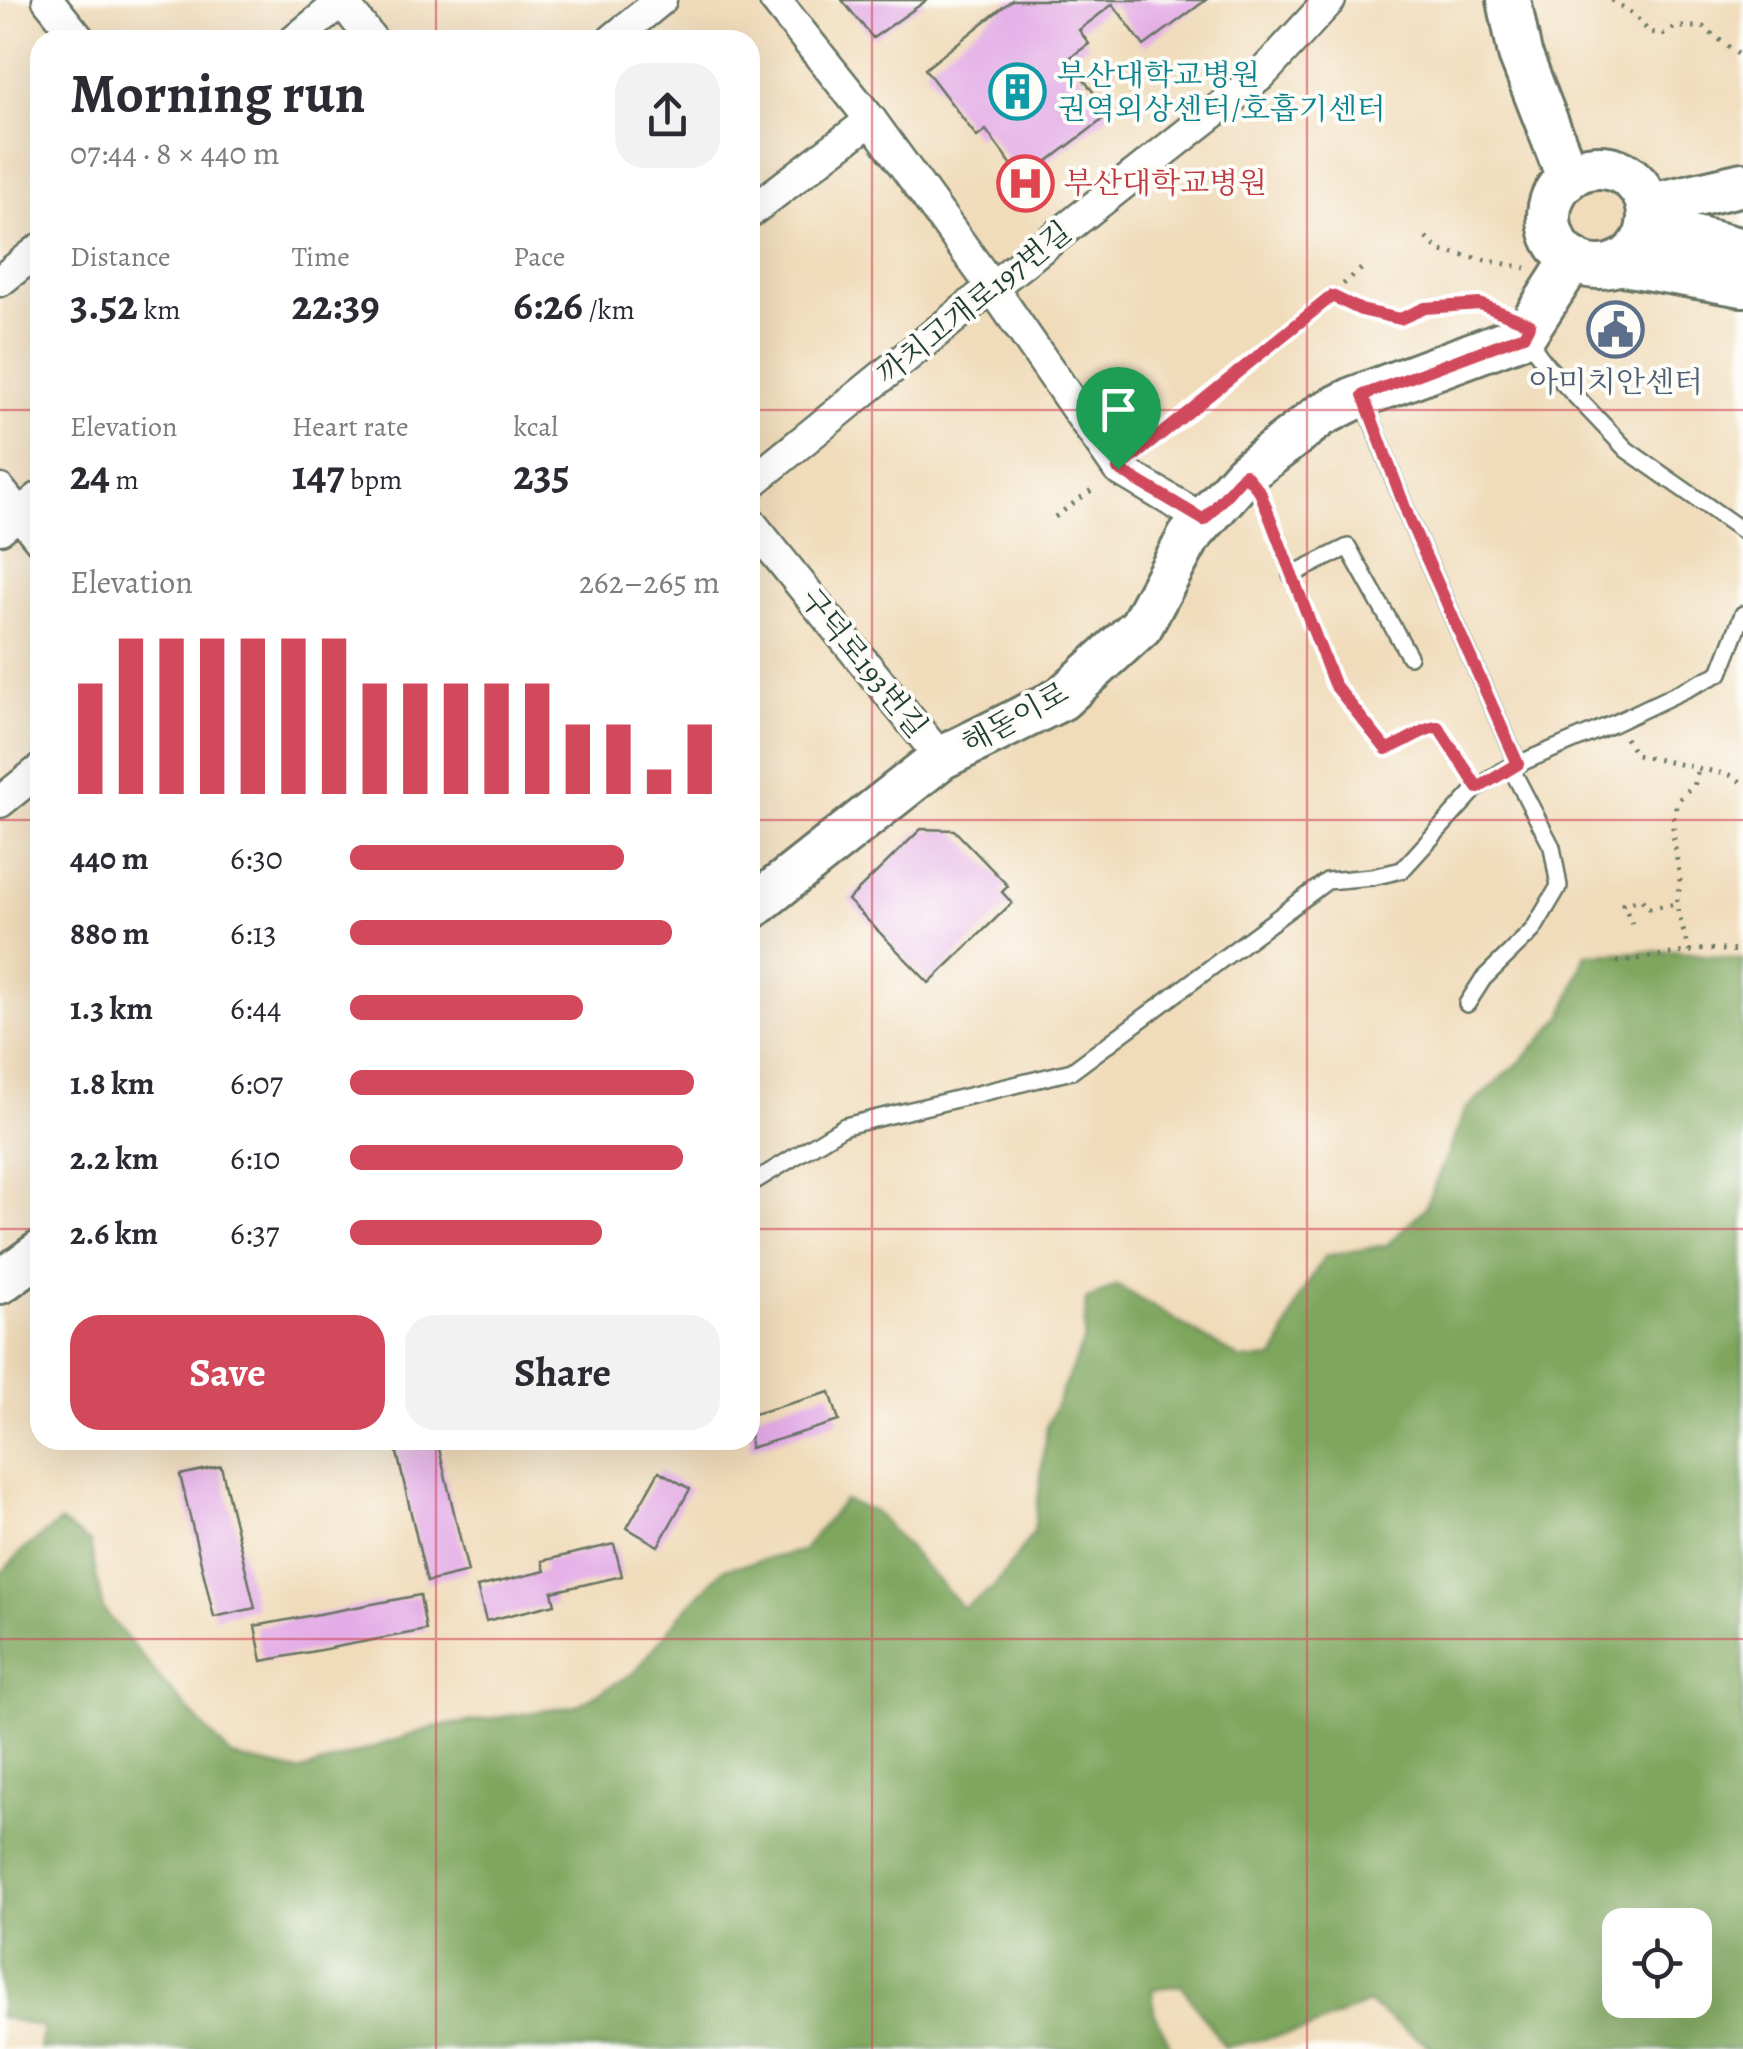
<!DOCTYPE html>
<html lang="en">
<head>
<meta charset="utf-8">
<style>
	body { margin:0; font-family:Alegreya,"Noto Serif KR",serif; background:#f2f2f3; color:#2b2b33; height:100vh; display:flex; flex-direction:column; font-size:38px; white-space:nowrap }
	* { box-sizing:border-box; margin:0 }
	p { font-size:32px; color:#7c7c81 }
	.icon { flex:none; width:55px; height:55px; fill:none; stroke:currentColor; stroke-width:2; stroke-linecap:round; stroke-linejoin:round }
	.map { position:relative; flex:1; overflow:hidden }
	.panel { position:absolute; left:30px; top:30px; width:730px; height:1420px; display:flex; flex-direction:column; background:#fff; border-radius:30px; box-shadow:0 10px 40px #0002 }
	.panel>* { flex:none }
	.fabs { position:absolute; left:1602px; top:1908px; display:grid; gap:20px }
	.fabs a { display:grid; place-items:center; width:110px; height:110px; border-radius:20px; background:#fff; box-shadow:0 10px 40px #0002; font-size:50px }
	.pin { position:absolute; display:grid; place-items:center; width:85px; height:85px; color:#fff; margin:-102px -42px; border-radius:50% 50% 50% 0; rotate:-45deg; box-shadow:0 0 10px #0007 }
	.pin .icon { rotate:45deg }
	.round { display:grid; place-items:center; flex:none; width:105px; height:105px; border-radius:30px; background:#f2f2f3 }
	.summary { display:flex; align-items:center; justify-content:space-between; height:170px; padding:0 40px }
	h1 { font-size:55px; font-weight:700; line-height:75px }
	.figures { display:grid; grid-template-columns:repeat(3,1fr); gap:15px; height:170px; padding:10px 40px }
	.figures div { display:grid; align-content:center }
	.figures b { font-size:42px; font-weight:700 }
	.figures small { font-size:28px; font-weight:400 }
	.figures p { font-size:28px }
	.chart { height:280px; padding:20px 40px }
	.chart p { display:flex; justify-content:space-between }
	.chart svg { width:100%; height:180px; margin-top:10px; stroke:#d1495b; stroke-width:6 }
	.button { display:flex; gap:20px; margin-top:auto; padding:20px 40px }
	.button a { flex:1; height:115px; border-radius:30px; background:#d1495b; color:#fff; font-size:40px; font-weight:700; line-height:115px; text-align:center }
	.button a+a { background:#f2f2f3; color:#2b2b33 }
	ul { padding:0 40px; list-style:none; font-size:32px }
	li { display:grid; grid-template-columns:160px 120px 1fr; align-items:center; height:75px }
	li i { height:25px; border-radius:12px; background:#d1495b }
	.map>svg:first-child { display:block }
</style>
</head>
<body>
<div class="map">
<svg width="1743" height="2049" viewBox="0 0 1743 2049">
	<rect width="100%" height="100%" fill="#fdfcf7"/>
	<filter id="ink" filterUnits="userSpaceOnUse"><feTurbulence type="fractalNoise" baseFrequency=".01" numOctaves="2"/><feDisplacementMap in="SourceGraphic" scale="20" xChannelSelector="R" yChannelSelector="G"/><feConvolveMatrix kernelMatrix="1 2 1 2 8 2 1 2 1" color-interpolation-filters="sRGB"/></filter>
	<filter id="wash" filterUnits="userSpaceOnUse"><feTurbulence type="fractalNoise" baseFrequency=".0048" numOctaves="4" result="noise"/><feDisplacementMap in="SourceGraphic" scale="40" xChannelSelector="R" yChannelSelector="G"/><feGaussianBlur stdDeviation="2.25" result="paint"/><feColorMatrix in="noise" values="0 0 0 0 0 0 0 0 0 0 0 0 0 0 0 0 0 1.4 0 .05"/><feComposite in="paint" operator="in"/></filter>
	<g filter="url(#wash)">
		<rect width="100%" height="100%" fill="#f0dbba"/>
		<path fill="#7ea65d" stroke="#4e7248" stroke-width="2.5" fill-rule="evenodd" d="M1674,951L1743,960V2049H1433L1367,2003L1307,2030L1225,2047L1181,1985L1152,1989L1154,2012L1172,2049H39L43,2027L0,2017V1575L22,1551L60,1522L90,1543L103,1609L164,1683L232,1757L299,1772L435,1727L576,1706L635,1672L686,1608L724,1569L802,1551L844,1500L875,1512L963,1608L994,1587L1034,1532L1047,1426L1084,1340L1086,1300L1117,1285L1242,1360L1275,1358L1299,1298L1325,1256L1387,1245L1425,1208L1466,1109L1521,1061L1563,1016L1586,954ZM1620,1925H1695V2000H1620Z"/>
		<g id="blocks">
			<g fill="#e3ace6">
				<polygon points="842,0 927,0 873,38"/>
				<polygon points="1012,0 1206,0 1144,46 1113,4 1079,30 1089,44 1068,59 1110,114 1023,180 986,130 977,137 925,69"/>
				<polygon points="921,829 954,830 1008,886 1002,892 1012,903 929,983 848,900"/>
				<polygon points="830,1392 839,1421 750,1448 750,1415"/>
				<polygon points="394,1440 437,1440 468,1572 427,1582"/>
				<polygon points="221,1466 255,1608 214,1617 180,1475"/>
				<polygon points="659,1471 690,1489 658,1546 627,1528"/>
				<polygon points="614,1544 622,1576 552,1592 555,1604 486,1621 477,1587 545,1571 542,1561"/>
				<polygon points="420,1595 426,1630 262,1661 255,1626"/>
			</g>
		</g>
	</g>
	<g filter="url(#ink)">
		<use href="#blocks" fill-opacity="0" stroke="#687463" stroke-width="2.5"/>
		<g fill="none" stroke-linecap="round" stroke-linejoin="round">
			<defs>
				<g id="lane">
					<polyline points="1524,335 1547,366 1627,450 1743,531"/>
					<polyline points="1364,399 1410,521 1518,764"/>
					<polyline points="1291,575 1348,547 1409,656"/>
					<polyline points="1467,1004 1483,979 1533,930 1559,886 1552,847 1511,768"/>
					<polyline points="750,1184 845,1126 1072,1071 1327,881 1372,877 1402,870 1475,790 1504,770 1615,723 1720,673 1743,614"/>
				</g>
				<g id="street">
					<polyline points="48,0 80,40"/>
					<polyline points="341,0 372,40"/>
					<polyline points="775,0 871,120 992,287 1118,469 1204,520"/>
					<polyline points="295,40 342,1"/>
					<polyline points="612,40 661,0"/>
					<polyline points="750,212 871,120"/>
					<polyline points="0,281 40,249"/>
					<polyline points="750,484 992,287 1260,76 1330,0"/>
					<polyline points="0,490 40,540"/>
					<polyline points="750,522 941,758"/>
					<polyline points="0,529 40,497"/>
					<polyline points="0,802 40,770"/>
				</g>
				<g id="secondary">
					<polyline points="1509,0 1520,54 1568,177"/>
					<circle cx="1599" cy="217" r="50"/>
					<polyline points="1648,206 1743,184"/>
					<polyline points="1648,226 1743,250"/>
					<polyline points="1618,263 1743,285"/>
					<polyline points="750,909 941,758 1061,699 1141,626 1189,537 1245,474 1321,415 1355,398 1524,335 1573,259"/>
					<polyline points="0,1282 40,1253"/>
				</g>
			</defs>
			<use href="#lane" stroke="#687463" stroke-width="20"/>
			<use href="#street" stroke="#687463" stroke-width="35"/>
			<use href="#secondary" stroke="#687463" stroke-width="48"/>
			<g stroke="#687463" stroke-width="5" stroke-dasharray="2.5 8" stroke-linecap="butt">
				<polyline points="1612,0 1634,15 1649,32 1664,34 1675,27 1703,27 1743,58"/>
				<polyline points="1426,238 1440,251 1526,268"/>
				<path d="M1332,296C1344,306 1385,320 1401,318C1408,318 1416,311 1424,309C1446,303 1474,302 1496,309"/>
				<polyline points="1139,449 1248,365 1367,264"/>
				<polyline points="1263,501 1284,556"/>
				<polyline points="1055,517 1097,486"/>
				<path d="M1299,595L1334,684L1386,749C1405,744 1423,728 1438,727L1468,775"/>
				<polyline points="1625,738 1636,755 1730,775 1743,783"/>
				<polyline points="1632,924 1623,904 1641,899 1649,908 1678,904"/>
				<path d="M1690,952C1686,936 1676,914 1677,898C1678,882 1680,898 1680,882C1678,852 1659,804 1694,787L1698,768"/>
				<polyline points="1617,962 1706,949 1743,951"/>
			</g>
			<use href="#lane" stroke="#fff" stroke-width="15"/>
			<use href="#street" stroke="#fff" stroke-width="30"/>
			<use href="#secondary" stroke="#fff" stroke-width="42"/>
		</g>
	</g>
	<g fill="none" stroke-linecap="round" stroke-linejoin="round" filter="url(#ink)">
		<defs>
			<path id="route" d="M1332,296L1361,310L1400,319L1425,308L1480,304L1530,324L1524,335L1363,395L1410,521L1518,764L1478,788L1438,727C1424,727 1404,744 1386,749L1334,684L1260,492L1245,474L1204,520L1118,469Z"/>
		</defs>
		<use href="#route" stroke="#fff" stroke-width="20"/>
		<use href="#route" stroke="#d1495b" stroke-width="12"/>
	</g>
	<path fill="none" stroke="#d1495b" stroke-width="2.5" stroke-opacity="0.55" d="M436,0V40M872,0V2049M1307,0V2049M0,410H40M750,410H1743M0,820H40M750,820H1743M0,1229H40M750,1229H1743M436,1440V2049M0,1639H1743"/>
	<defs>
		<symbol id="building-ring" viewBox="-11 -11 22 22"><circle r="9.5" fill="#fdfcf7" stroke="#0f9aa8" stroke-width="1.5"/><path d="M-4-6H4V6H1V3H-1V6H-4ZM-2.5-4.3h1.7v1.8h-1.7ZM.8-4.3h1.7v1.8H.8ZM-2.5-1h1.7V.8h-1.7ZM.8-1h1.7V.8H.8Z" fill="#0f9aa8"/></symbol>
		<symbol id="hospital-ring" viewBox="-11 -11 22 22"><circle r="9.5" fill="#fdfcf7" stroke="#e0444e" stroke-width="1.5"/><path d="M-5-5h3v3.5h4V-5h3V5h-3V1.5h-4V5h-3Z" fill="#e0444e"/></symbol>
		<symbol id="civic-ring" viewBox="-11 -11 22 22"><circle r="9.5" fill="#fdfcf7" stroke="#5c6f8a" stroke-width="1.5"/><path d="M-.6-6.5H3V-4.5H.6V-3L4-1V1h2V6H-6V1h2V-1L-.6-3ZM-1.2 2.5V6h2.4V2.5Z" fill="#5c6f8a"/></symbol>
	</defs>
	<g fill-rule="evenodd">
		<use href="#building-ring" x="986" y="60" width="63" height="63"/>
		<use href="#hospital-ring" x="994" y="152" width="63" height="63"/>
		<use href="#civic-ring" x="1584" y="298" width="63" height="63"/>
	</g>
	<g text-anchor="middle" stroke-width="8" stroke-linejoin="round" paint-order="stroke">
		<g font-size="30" fill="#0d838f" stroke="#fdfcf7" text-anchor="start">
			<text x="1057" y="85">부산대학교병원<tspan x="1057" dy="34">권역외상센터/호흡기센터</tspan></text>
		</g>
		<g font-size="30" fill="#be3a42" stroke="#fdfcf7" text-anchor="start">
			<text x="1064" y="193">부산대학교병원</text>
		</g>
		<g font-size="30" fill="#1f3d34" stroke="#fdfcf7">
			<text transform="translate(974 303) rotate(-39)" y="10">까치고개로197번길</text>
			<text transform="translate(864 663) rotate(51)" y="10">구덕로193번길</text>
			<text transform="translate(1015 718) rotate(-29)" y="10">해돋이로</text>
		</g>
		<g font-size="30" fill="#4e5e75" stroke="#fdfcf7">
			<text x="1616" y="392">아미치안센터</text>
		</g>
	</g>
</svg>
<div class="fabs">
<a><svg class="icon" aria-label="locate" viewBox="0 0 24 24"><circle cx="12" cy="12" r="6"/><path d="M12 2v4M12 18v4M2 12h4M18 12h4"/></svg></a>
</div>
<div class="pin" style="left:1118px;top:469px;background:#1e9e55"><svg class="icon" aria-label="arrive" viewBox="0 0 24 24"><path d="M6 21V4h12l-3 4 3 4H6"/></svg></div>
<section class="panel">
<div class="summary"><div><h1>Morning run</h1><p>07:44 · 8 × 440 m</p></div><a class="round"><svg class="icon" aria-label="share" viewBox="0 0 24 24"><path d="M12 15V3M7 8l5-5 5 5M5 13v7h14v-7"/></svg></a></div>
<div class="figures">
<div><p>Distance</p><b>3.52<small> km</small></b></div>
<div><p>Time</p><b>22:39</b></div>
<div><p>Pace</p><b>6:26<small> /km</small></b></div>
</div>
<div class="figures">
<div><p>Elevation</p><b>24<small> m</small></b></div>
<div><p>Heart rate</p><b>147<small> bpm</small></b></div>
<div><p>kcal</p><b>235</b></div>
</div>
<div class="chart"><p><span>Elevation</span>262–265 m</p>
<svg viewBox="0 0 160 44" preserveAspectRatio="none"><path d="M5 44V17M15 44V6M25 44V6M35 44V6M45 44V6M55 44V6M65 44V6M75 44V17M85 44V17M95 44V17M105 44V17M115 44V17M125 44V27M135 44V27M145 44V38M155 44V27"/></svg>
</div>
<ul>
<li><b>440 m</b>6:30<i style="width:74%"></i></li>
<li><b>880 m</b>6:13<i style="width:87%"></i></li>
<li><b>1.3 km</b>6:44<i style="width:63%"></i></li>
<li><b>1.8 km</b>6:07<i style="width:93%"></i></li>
<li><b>2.2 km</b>6:10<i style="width:90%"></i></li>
<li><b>2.6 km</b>6:37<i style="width:68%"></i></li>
</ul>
<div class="button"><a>Save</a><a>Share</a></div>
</section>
</div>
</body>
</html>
